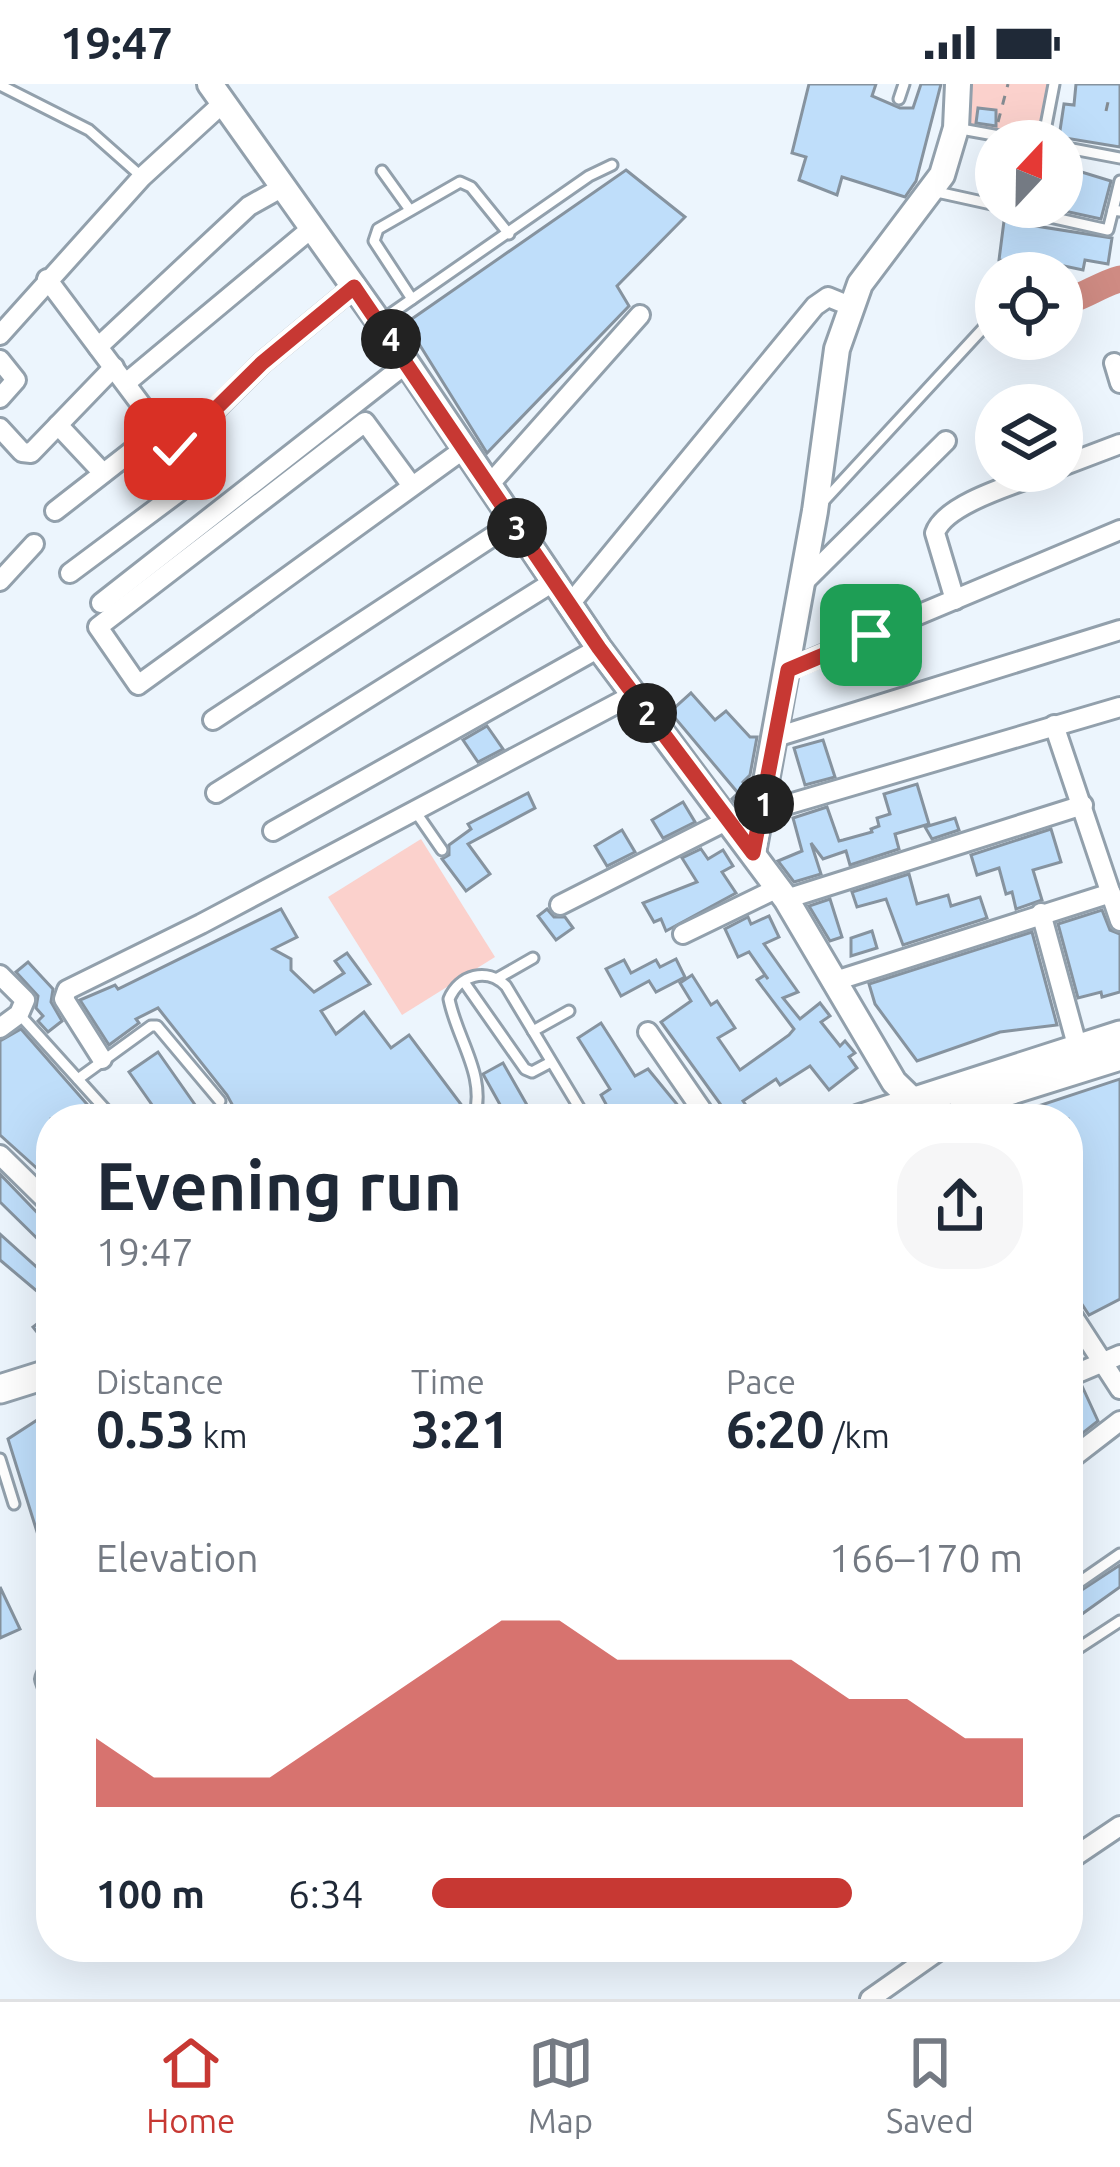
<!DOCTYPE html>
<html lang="en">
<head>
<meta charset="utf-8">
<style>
	body { margin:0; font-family:Ubuntu,sans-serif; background:#f6f6f7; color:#1f2937; height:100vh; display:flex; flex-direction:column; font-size:45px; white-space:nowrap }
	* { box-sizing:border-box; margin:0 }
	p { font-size:39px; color:#747a83 }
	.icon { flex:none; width:66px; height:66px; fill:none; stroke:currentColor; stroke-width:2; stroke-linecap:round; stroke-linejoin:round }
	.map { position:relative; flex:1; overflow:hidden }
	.side { position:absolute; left:36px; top:1020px; width:1047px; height:858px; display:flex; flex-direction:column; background:#fff; border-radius:48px; box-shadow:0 12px 48px #0002 }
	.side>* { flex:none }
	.needle { width:78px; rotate:22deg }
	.controls { position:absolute; left:975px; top:36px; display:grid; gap:24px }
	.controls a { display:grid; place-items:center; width:108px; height:108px; border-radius:50%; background:#fff; box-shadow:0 12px 48px #0002; font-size:60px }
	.pin { position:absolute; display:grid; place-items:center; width:102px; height:102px; color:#fff; margin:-51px; border-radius:24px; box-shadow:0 6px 18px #0006 }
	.km { position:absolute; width:60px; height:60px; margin:-30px; border-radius:50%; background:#222; color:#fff; font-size:33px; line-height:60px; text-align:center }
	.round { display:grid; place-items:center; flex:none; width:126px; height:126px; border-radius:48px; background:#f6f6f7 }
	.headline { display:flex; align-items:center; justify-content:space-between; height:204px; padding:0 60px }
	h1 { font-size:66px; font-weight:700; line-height:90px }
	.stats { display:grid; grid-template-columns:repeat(3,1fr); gap:18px; height:204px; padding:12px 60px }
	.stats div { display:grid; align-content:center }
	.stats b { font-size:51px; font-weight:700 }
	.stats small { font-size:33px; font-weight:400 }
	.stats p { font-size:33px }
	.chart { height:336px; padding:24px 60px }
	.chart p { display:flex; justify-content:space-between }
	.chart svg { width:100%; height:216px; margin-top:12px; fill:#c73833; opacity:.7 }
	ul { padding:0 60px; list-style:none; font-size:39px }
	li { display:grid; grid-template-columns:192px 144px 1fr; align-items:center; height:90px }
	li i { height:30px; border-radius:15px; background:#c73833 }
	.status { display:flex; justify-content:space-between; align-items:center; height:84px; padding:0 60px; background:#fff; direction:ltr }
	.status svg { height:33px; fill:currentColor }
	.menu { display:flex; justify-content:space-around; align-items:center; height:168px; border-top:3px solid #e0e1e3; background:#fff; font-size:33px; color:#747a83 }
	.menu a { display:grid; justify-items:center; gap:6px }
	.menu .selected { color:#c73833 }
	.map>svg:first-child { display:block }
</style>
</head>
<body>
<div class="status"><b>19:47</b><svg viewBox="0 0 49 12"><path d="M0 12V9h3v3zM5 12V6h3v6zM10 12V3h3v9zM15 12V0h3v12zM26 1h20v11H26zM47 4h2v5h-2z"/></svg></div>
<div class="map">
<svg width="1120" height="1915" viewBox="0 0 1120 1915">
	<rect width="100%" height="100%" fill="#ecf5fd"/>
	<g fill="#fbd1cc">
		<polygon points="970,0 1054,0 1043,57 968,46"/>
		<polygon points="421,755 495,873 402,931 328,813"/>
	</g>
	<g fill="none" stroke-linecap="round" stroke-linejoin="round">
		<g stroke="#cf8b83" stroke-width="27">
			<polyline points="994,215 996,215"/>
			<path d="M1062,218C1079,216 1100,200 1120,195"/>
		</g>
	</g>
	<g fill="#bfdefa" stroke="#86939f" stroke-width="3">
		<polygon points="809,0 876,0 872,12 900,24 913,24 921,0 941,0 916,97 905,113 842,93 837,111 799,96 806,73 792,69"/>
		<polygon points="1076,0 1120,0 1120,63 1059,53 1064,20 1074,21"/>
		<polygon points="978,24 996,26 996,42 976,39"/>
		<polygon points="991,60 996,61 996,101 982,98"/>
		<polygon points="1062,82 1111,97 1101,135 1046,123 1062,123"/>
		<polygon points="626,86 685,133 617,202 629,222 487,369 406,239"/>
		<polygon points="1004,137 1112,154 1108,180 1085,176 1083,186 1050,179 1048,189 1019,189 1022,179 999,176"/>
		<polygon points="691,609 715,636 726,627 750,653 757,653 750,691 743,698 748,703 743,730 732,715 738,709 670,628"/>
		<polygon points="487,642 503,665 478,678 463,656"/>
		<polygon points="823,656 835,693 805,701 794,664"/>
		<polygon points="917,700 929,740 895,750 899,765 850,781 846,767 823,775 811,759 821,790 794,798 778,777 802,767 793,734 827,723 839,757 843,756 872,748 871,745 879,742 877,734 890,730 884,710"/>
		<polygon points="528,709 535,724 468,760 490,790 466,807 442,775 449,771 449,761 471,745 468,740"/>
		<polygon points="683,718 695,738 663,754 652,736"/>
		<polygon points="955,734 959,746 932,755 925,743"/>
		<polygon points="1051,745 1061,778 1033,786 1042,816 1016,825 1012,808 1006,810 999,784 977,791 971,771"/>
		<polygon points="622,746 635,768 607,782 595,762"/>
		<polygon points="701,765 708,775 723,766 733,782 722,788 736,809 666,847 661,835 654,838 643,819 697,798 682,774"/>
		<polygon points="909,790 917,820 948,811 951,822 980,813 987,834 903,861 886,815 857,823 852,808"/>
		<polygon points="830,815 842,853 830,857 809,822"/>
		<polygon points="281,825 297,853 273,865 291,875 291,886 314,908 344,889 335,877 347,869 370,900 321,927 336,950 364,928 391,964 409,951 466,1027 465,1035 278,1035 271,1025 257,1035 240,1035 227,1011 158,924 136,935 139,939 109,961 80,916 115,901 118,905"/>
		<polygon points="547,825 554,833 565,833 573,844 556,856 538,832"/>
		<polygon points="1102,826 1110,846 1120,850 1120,908 1102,913 1101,908 1078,914 1058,840"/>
		<polygon points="769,832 779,853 764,860 798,908 783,914 800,935 820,919 830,932 821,938 840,962 845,957 855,969 849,973 857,984 829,1006 810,982 780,1001 776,995 743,1017 748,1024 731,1035 661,938 691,917 680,899 692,891 711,921 717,917 735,944 718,954 740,986 789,951 794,945 757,896 765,891 768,895 749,868 738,873 725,845 748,833 751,840"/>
		<polygon points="872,847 877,864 851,872 851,854"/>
		<polygon points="1032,848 1057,941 1000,948 917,977 875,920 869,900"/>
		<polygon points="676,875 685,893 656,908 649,897 621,912 606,885 624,876 631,889 656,876 660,883"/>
		<polygon points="28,878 53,905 51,918 62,937 48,948 38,937 43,932 36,924 38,912 16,888"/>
		<polygon points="601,939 635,992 648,985 689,1035 614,1035 601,1011 610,1005 578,954"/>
		<polygon points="21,945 100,1035 51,1035 51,1097 0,1051 0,957"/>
		<polygon points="158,968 205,1035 162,1035 129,988"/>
		<polygon points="503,979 535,1035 508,1035 483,990"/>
		<polygon points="1120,995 1120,1215 1089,1231 1068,1199 1068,1035 1005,1033"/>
		<polygon points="0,1090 51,1143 51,1168 0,1118"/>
		<polygon points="0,1150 51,1196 51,1219 0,1176"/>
		<polygon points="51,1229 51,1266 33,1243"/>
		<polygon points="1082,1302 1098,1337 1079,1352 1068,1332 1068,1306"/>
		<polygon points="51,1327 51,1483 48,1483 8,1355"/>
		<polygon points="1120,1481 1120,1503 1068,1540 1068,1515"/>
		<polygon points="0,1503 20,1545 0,1554"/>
	</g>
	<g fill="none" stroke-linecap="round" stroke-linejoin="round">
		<defs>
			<g id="lane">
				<polyline points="0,1 89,46 142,93"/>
				<polyline points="899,15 904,0"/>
				<polyline points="961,45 1027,57"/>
				<polyline points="1043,57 1054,0"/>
				<polyline points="1062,63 1120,74"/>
				<polyline points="382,87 410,126"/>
				<polyline points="937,108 996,121"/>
				<polyline points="1005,123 1108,146 1113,126 1120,127"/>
				<polyline points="1113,126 1120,97"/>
				<polyline points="412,215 374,157 378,145 460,98 471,103 509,150"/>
				<polyline points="379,238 589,92 612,81"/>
				<polyline points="823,418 989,238"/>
				<polyline points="415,727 442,766"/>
				<polyline points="498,894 533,874"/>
				<polyline points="464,898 525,985 532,988 551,978"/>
				<polyline points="19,930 114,1035"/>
				<polyline points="533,947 569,927"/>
				<polyline points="78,995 151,942 157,942 220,1017"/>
				<path d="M474,1035C487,991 457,956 449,915C459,891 487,883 506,902L586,1035"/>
				<polyline points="0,1375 14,1420"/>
				<polyline points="1068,1506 1120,1470"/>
				<polyline points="1068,1571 1120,1537"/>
			</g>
			<g id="street">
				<polyline points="47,195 175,366 262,279 354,203"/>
				<polyline points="0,251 142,93 223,19"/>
				<polyline points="98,263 249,122 283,103"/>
				<polyline points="0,276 16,296 0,314"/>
				<polyline points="1114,279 1120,299"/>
				<polyline points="126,299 312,144"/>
				<polyline points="58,341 103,389"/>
				<polyline points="0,344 22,368 31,369 114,283"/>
				<polyline points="1062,382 1120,360"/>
				<polyline points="489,401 640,231"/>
				<polyline points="412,402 365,338 98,543 138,601 464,365"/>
				<polyline points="55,427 159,346"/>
				<polyline points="70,489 180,407 187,391 175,366"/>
				<polyline points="0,497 34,460"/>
				<polyline points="803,499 946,357"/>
				<path d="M955,516L935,449C945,419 1019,399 1049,387"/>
				<polyline points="101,519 407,279"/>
				<polyline points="570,520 815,222 828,213 850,222"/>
				<polyline points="787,586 1120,446"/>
				<polyline points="213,636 513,439"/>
				<polyline points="1054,641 1120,837"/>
				<polyline points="776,653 1120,546"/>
				<polyline points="216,709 553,498"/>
				<polyline points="762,728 1120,623"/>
				<polyline points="273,747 599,564"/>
				<polyline points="786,815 1083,721"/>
				<polyline points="560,821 728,736"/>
				<polyline points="1041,829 1078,965"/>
				<polyline points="683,850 778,804"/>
				<polyline points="0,891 25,916 19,930 0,944"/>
				<polyline points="832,898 1111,809"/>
				<polyline points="648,948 708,1035"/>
				<polyline points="102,975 64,915 67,906 201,840 633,611"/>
				<polyline points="0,1071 51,1121"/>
				<polyline points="1068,1225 1120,1305"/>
				<polyline points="1068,1293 1120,1271"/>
				<polyline points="1068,1377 1120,1337"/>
				<polyline points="51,1580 45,1595 51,1612"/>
				<polyline points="1068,1777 1120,1742"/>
				<polyline points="870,1915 944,1863"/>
			</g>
			<g id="secondary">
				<polyline points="210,0 379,238 599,564 786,815 894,998 929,1032"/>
				<polyline points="753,769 815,427 837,265 860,200 942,91 956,44 958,0"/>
			</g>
			<g id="primary">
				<polyline points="964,1021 1120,972"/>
				<polyline points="859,1035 1120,951"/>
				<polyline points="0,1305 51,1289"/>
			</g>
		</defs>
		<use href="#lane" stroke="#92a0ac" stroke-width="15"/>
		<use href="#street" stroke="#92a0ac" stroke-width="24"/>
		<use href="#secondary" stroke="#92a0ac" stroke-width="30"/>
		<use href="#primary" stroke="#92a0ac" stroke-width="33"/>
		<g stroke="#848b91" stroke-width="3" stroke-dasharray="9 9" stroke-linecap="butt">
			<polyline points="1106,27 1108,18"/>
			<polyline points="998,38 1008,0"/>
		</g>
		<use href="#lane" stroke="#fff" stroke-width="9"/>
		<use href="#street" stroke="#fff" stroke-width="18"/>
		<use href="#secondary" stroke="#fff" stroke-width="24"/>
		<use href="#primary" stroke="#fff" stroke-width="27"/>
	</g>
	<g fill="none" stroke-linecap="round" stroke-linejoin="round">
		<defs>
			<polyline id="route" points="175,365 262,279 354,203 599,564 753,769 788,586 871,551"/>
		</defs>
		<use href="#route" stroke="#fff" stroke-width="24"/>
		<use href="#route" stroke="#c73833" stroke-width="15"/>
	</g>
</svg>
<div class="controls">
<a><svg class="needle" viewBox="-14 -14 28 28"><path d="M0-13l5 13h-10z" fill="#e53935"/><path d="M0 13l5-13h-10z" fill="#747a83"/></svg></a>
<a><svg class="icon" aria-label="locate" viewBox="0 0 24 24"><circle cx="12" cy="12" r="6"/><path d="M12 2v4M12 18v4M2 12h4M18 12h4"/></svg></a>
<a><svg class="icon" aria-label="layers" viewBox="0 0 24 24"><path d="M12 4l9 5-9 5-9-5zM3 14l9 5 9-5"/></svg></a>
</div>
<div class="pin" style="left:871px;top:551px;background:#1e9e55"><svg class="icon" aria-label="arrive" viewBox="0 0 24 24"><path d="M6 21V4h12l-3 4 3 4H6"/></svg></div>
<div class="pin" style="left:175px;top:365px;background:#d93025"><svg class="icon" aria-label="check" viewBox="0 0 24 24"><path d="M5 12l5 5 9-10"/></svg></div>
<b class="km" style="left:764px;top:720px">1</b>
<b class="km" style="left:647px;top:629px">2</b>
<b class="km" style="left:517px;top:444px">3</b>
<b class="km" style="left:391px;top:255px">4</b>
<section class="side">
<div class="headline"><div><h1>Evening run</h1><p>19:47</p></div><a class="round"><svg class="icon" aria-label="share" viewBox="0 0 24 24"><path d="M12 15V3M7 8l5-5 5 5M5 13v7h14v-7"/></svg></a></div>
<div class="stats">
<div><p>Distance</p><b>0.53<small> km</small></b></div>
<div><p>Time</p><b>3:21</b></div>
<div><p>Pace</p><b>6:20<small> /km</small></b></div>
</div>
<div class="chart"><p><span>Elevation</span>166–170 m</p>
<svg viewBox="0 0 160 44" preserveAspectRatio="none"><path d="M0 44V30L10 38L20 38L30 38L40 30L50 22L60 14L70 6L80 6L90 14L100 14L110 14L120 14L130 22L140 22L150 30L160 30V44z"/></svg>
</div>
<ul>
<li><b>100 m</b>6:34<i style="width:71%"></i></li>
</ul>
</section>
</div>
<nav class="menu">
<a class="selected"><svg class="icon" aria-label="home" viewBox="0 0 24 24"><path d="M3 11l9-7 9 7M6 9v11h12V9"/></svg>Home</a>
<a><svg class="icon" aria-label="map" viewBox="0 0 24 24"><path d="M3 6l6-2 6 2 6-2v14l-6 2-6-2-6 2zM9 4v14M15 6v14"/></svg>Map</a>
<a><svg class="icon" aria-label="saved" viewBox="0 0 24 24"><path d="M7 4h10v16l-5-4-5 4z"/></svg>Saved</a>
</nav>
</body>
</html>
